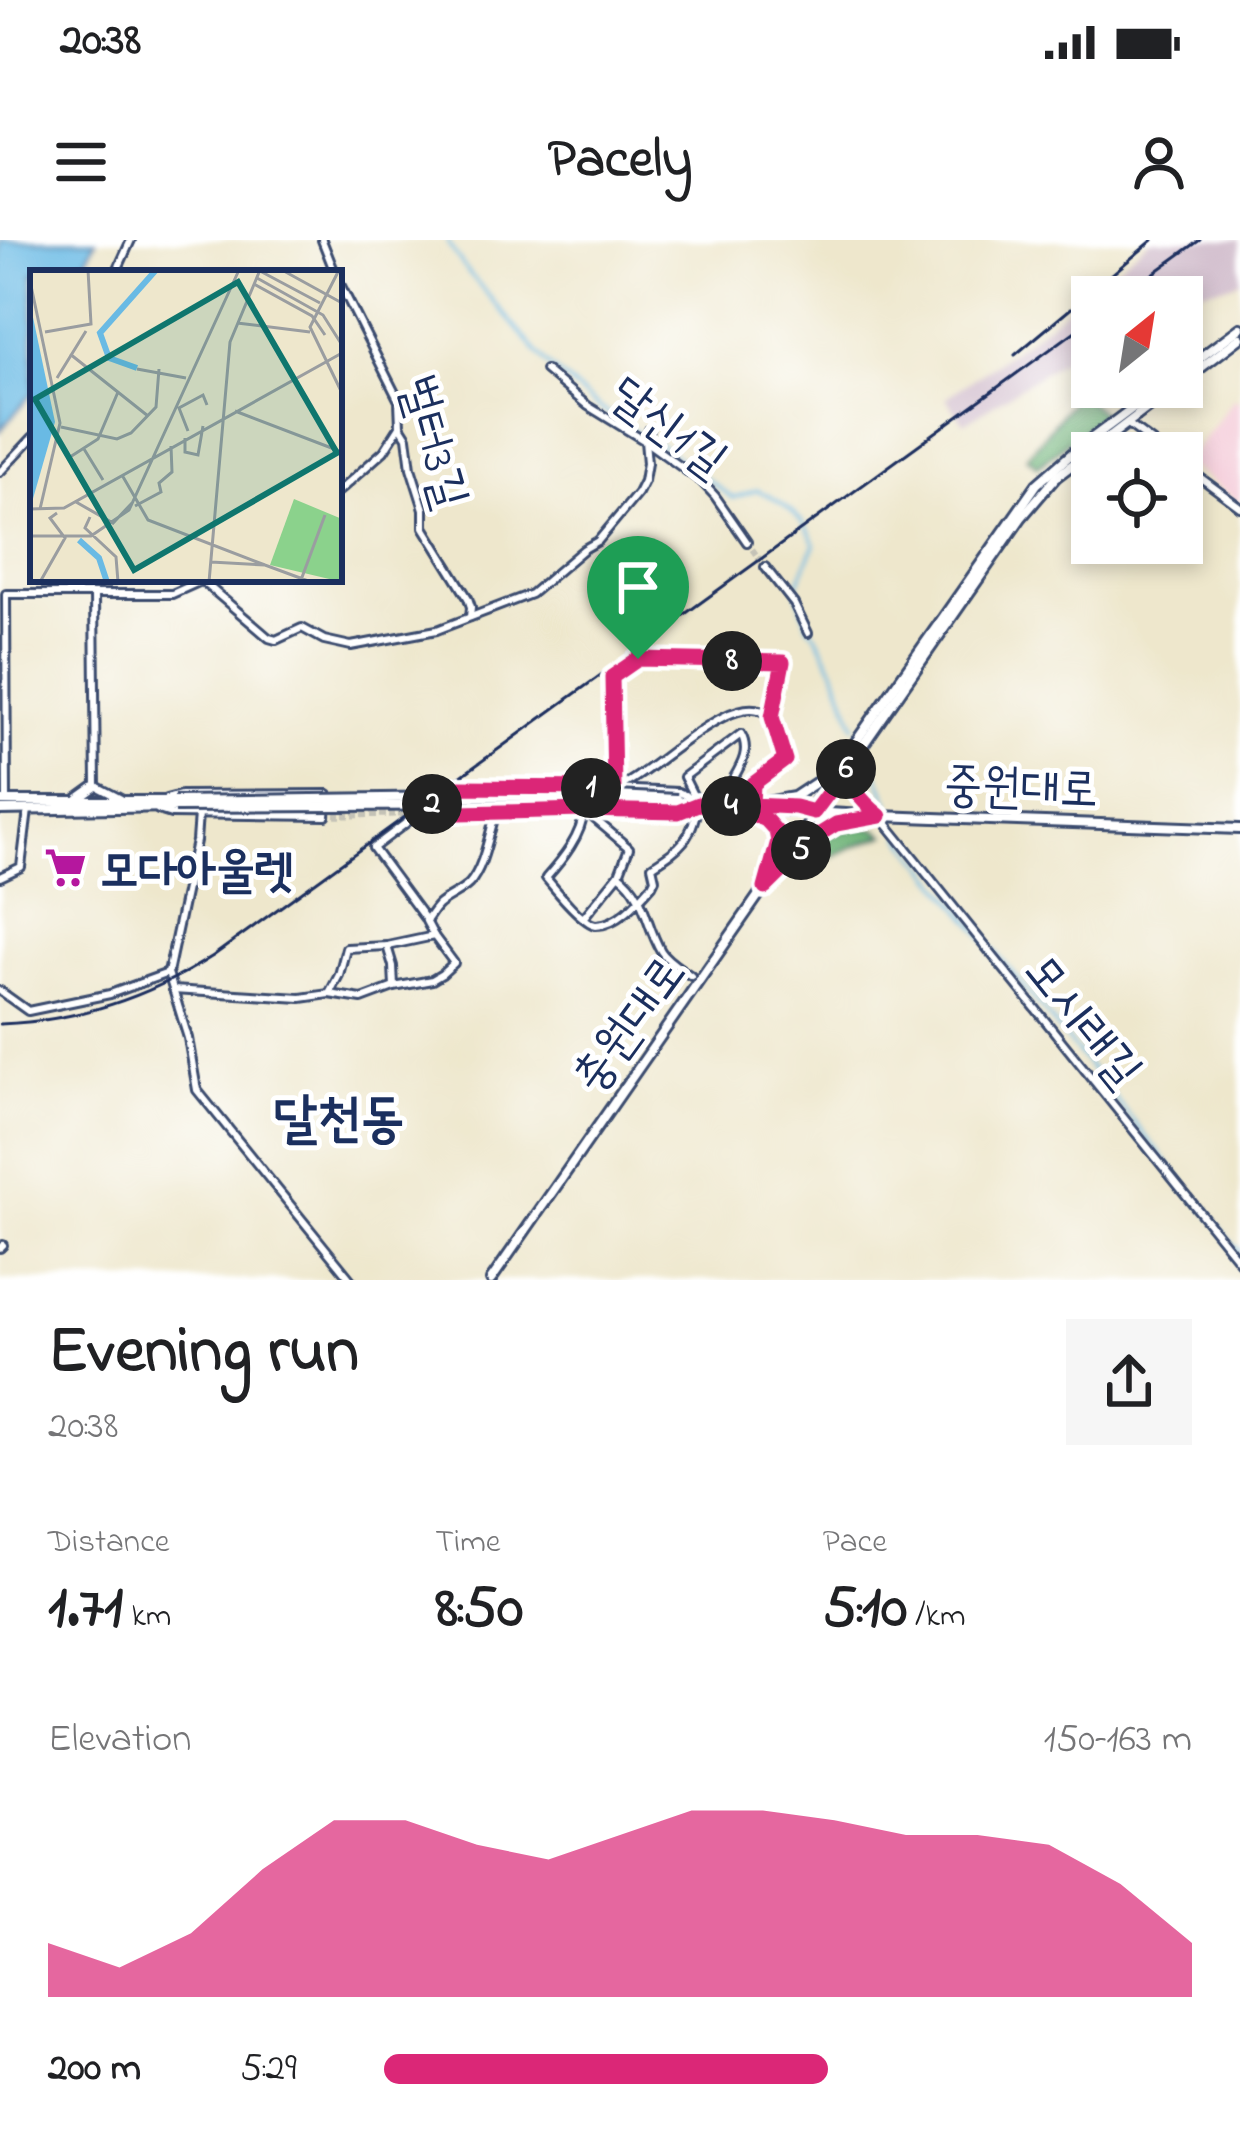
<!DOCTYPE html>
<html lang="en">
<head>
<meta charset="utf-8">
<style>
	body { margin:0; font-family:"Indie Flower","Poor Story",sans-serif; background:#f6f6f6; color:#202124; height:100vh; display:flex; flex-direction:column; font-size:45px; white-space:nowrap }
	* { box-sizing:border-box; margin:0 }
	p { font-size:39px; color:#757577 }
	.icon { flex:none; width:66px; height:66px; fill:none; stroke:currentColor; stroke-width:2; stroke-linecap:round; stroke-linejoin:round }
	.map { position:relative; height:1040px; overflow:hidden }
	.drawer { display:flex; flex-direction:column; background:#fff; flex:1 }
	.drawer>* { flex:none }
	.needle { width:78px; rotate:30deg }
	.tools { position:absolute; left:1071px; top:36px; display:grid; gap:24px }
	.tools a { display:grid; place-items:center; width:132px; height:132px; border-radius:0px; background:#fff; box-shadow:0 6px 18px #0003; font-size:60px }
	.pin { position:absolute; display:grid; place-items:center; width:102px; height:102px; color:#fff; margin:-123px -51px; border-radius:50% 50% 50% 0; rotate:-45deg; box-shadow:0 0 12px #0007 }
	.pin .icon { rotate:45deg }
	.km { position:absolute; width:60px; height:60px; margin:-30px; border-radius:50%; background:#222; color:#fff; font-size:33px; line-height:60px; text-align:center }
	.round { display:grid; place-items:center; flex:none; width:126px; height:126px; border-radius:0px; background:#f6f6f6 }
	.headline { display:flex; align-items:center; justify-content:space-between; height:204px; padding:0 48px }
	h1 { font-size:66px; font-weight:700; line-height:90px }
	.stats { display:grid; grid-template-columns:repeat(3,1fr); gap:18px; height:204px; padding:12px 48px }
	.stats div { display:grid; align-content:center }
	.stats b { font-size:60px; font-weight:700 }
	.stats small { font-size:33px; font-weight:400 }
	.stats p { font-size:33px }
	.chart { height:336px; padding:24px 48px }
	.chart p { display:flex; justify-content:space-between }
	.chart svg { width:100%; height:216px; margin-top:12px; fill:#db2777; opacity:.7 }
	ul { padding:0 48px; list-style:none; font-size:39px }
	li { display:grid; grid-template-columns:192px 144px 1fr; align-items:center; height:90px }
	li i { height:30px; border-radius:15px; background:#db2777 }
	.status { display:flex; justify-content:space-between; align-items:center; height:84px; padding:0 60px; background:#fff; direction:ltr }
	.status svg { height:33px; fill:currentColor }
	header { display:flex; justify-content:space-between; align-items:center; height:156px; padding:0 48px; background:#fff; font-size:54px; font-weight:700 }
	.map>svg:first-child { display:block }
</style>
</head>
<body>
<div class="status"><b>20:38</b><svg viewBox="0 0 49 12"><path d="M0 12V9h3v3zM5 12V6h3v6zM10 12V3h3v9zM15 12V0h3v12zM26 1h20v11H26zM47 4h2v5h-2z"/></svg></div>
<header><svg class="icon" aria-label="menu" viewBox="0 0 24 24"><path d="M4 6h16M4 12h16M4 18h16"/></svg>Pacely<svg class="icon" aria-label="person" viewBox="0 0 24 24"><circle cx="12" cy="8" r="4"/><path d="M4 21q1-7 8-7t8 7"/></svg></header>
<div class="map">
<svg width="1240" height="1040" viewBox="0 0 1240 1040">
	<rect width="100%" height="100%" fill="#fff"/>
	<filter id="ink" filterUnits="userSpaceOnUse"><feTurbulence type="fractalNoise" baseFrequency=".00833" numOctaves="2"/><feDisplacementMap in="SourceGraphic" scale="24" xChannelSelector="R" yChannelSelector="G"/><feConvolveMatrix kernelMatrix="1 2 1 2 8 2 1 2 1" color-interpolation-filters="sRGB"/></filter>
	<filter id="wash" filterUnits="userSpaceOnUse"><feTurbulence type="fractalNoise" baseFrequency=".004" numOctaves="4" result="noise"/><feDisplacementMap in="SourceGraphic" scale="48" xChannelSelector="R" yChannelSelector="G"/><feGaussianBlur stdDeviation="2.7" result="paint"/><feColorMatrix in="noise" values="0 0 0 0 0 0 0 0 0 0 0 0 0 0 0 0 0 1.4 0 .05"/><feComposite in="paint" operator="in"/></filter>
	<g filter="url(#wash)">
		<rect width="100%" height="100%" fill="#eee7cc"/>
		<polygon fill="#f5cfdb" points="1234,158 1240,163 1240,263 1186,223"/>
		<polygon fill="#d1bdcc" points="1150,0 1240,0 1240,40 1233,44 1165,57 1092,57 1092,101 964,183 946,158 1025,102"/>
		<g fill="#70b478" stroke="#46726b" stroke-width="3">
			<polygon points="1078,153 1101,172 1100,176 1038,226 1027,217"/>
			<path d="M865,588L876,589L885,595L852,607L794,634C809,604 832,587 865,588Z"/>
		</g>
		<polygon fill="#69bae4" stroke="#4274a1" stroke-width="3" points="0,0 96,0 80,33 33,33 33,152 0,191"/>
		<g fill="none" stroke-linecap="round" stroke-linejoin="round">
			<g stroke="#69bae4" stroke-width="3">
				<polyline points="448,0 448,4 464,27 548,125 593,163 638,193"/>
				<path d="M646,198L658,203L733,258L757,250C782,261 805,278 815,304L796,347L807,384L815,393L836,433L855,486"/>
				<polyline points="869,514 890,564"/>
				<polyline points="901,596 1240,1012"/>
			</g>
		</g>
	</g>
	<g filter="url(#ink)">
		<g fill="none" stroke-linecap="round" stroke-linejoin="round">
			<g stroke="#c4c2b6" stroke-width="6" stroke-dasharray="6 3" stroke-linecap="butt">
				<polyline points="747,302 765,327"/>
				<polyline points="326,576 418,574"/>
			</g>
			<defs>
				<g id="minor">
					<polyline points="322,0 335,33"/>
					<polyline points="116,33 131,0"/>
					<polyline points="339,42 399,161 400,186 407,197 411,228 424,269 424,287 468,358 471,367 470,377"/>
					<polyline points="545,130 588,166 645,201 702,242 715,256 747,302"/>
					<polyline points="1128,184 1167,213"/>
					<polyline points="1182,224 1240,267"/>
					<polyline points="0,232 33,197"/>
					<polyline points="339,251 384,211 400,186"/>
					<polyline points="765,327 794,364 808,393"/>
					<polyline points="200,339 269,398 276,400 302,388 324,400 351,406 437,390 531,354 584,309 598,301 638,253 644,241 647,223 645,201 649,190"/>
					<polyline points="94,356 96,546 121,559"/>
					<path d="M694,557L684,537L741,494C755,519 728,538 723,562"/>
					<polyline points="441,558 456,546 614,549 678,552 696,560"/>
					<polyline points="7,561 6,354 172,354 201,341"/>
					<path d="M752,565L753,544L786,520C781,507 778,485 769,476C736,442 649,539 614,549L612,437L638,419L783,421L771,477"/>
					<polyline points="158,570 171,574 326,576 328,554 181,555 166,559"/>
					<polyline points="422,574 584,570 678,572 695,566"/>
					<polyline points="881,577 1240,1022"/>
					<path d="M619,634C646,654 645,684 661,711C667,721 682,729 691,736"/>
					<polyline points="0,637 21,627 28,570"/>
					<path d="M584,677L619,634L629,608L584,570C582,596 562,620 546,638C555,649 584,685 596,685C618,685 639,660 652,645L655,639L652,626C681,607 691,601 698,564"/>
					<polyline points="426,680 373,608 430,565"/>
					<polyline points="387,706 393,726 394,747"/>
					<polyline points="168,733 188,798 197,850 351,1040"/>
					<polyline points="168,733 196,601 198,574"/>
					<path d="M173,750L301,758L329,754L339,735L346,708L387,706L434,696L426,681C430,676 433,670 438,665C447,657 460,653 469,644C484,628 489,593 496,572"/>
					<polyline points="0,751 28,771 110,754 168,733"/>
					<polyline points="329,754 362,759 394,747 432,740 442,734 454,723 434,696"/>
					<polyline points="0,1008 3,1005"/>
				</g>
				<g id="tertiary">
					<polyline points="1182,131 1240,88"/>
					<polyline points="1182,142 1240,98"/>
					<path d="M852,522C850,548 859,558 878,574"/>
					<polyline points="78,559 96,546"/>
					<polyline points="0,561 174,561"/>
					<polyline points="677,564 880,576 1240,589"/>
					<polyline points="756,564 794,557 829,534"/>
					<polyline points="819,565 816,561 836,530 1037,244 1076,210 1161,147"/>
					<polyline points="0,570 175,567"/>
					<path d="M744,570C759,577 775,582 778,600L768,637"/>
					<path d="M780,632C812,599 820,588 866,578"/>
					<polyline points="491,1040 1021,278 1056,237 1175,147"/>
				</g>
			</defs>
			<use href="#minor" stroke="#3b4b6e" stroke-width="12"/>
			<use href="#tertiary" stroke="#3b4b6e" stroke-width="14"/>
			<use href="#minor" stroke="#fff" stroke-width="6"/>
			<use href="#tertiary" stroke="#fff" stroke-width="8"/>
			<g stroke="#1b2f5e" stroke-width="3">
				<polyline points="1121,57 1200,0"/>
				<polyline points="1015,115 1153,0"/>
				<path d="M0,784C77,781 149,757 213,716L1092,79"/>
			</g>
			<defs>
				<g id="tertiary-bridge">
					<polyline points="174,561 595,555 677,559"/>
					<polyline points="175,567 677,564"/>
				</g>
			</defs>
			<use href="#tertiary-bridge" stroke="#3b4b6e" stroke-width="14" stroke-linecap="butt"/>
			<use href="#tertiary-bridge" stroke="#fff" stroke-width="8"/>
		</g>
	</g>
	<g fill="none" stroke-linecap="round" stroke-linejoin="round" filter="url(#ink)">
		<defs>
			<path id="route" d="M638,419L783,422L772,477L785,520L753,544L752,565L795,567L814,572L852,521C849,548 859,559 880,576L836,584L820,594L765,648L778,601L776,591L767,581L737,566L698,564L678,572L584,570L418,574L456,547L614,548L612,437Z"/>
		</defs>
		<use href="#route" stroke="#fff" stroke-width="24"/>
		<use href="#route" stroke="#db2777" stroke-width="15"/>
	</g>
	<defs>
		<symbol id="supermarket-bare" viewBox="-9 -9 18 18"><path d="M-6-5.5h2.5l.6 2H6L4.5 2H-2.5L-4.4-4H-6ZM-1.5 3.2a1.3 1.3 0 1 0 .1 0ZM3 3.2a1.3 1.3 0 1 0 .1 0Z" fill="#b5179e" stroke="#fff" stroke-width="2.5" paint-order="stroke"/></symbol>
	</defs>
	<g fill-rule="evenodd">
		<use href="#supermarket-bare" x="36" y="598" width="59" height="59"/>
	</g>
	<g text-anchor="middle" stroke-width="10" stroke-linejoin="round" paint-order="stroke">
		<g font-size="48" fill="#1b2f5e" stroke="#fff">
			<text transform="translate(670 185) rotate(37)" y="17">달신1길</text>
			<text transform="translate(436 201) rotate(74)" y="17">벌터3길</text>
			<text transform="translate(1021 545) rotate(2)" y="17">중원대로</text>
			<text transform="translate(1085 779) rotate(51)" y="17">모시래길</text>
			<text transform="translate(627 783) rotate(-54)" y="17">충원대로</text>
		</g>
		<g font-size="48" font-weight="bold" fill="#1b2f5e" stroke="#fff" text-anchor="start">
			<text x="100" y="645">모다아울렛</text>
		</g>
		<g font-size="54" font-weight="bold" fill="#1b2f5e" stroke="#fff">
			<text x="339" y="895">달천동</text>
		</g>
	</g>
	<g transform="translate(30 30)">
		<rect width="312" height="312" fill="#eee7cc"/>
		<path d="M264,229L312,249V312L240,295Z" fill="#8bd28c"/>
		<path d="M0,33L25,152L0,239Z" fill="#69bae4"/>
		<path fill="none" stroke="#69bae4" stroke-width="6" d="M107,98L79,88L70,63L126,0M49,270L69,288L77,312"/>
		<path fill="none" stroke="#9a9da0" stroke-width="3" d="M252,0L312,33M309,0L280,57L312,123M230,1L290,33M227,8L293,45L312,75M0,11L30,153L10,239M224,14L282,46L295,65M207,53L280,62M15,62L61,54L58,0M40,84L118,146M107,99L156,108M27,108L56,61M205,141L312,182M31,157L87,169L101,163L126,137L129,99M158,161L149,138L173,125L177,135M155,168V182L168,185L173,156M54,179L73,210M92,205L118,250L235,295M59,221L40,187L68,169L88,122M46,232L83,253L102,233M105,236L131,222L129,213L142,202L141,176M0,239L34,238L312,83M60,247L55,258L86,287L88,312M0,266H61L99,240L209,0M181,292L235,295L281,312M271,310L295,245M10,312L35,268L20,248L27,243M179,312L200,72L230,0"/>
		<path fill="#0f766e" fill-opacity="0.15" stroke="#0f766e" stroke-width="6" d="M208,12L307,183L104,300L5,129Z"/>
		<rect width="312" height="312" fill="none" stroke="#1b2f5e" stroke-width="6"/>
	</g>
</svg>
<div class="tools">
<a><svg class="needle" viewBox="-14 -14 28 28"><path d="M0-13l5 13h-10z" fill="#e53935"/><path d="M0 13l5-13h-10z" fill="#757577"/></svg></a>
<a><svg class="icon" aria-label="locate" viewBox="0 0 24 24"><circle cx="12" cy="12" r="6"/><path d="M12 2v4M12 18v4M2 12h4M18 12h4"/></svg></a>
</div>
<div class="pin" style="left:638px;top:419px;background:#1e9e55"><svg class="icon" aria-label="arrive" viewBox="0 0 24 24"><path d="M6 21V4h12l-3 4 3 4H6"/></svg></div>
<b class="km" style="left:591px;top:548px">1</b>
<b class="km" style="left:432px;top:564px">2</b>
<b class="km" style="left:731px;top:566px">4</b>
<b class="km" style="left:801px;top:610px">5</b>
<b class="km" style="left:846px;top:529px">6</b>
<b class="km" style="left:732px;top:421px">8</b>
</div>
<section class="drawer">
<div class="headline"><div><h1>Evening run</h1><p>20:38</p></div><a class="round"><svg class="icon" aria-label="share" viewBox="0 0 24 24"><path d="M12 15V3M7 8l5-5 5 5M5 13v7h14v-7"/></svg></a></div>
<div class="stats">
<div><p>Distance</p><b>1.71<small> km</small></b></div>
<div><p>Time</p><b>8:50</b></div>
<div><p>Pace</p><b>5:10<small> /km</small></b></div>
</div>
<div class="chart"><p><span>Elevation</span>150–163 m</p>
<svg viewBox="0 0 160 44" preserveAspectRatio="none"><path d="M0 44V33L10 38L20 31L30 18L40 8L50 8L60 13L70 16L80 11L90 6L100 6L110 8L120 11L130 11L140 13L150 21L160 33V44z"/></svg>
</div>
<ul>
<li><b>200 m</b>5:29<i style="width:55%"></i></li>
</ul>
</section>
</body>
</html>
